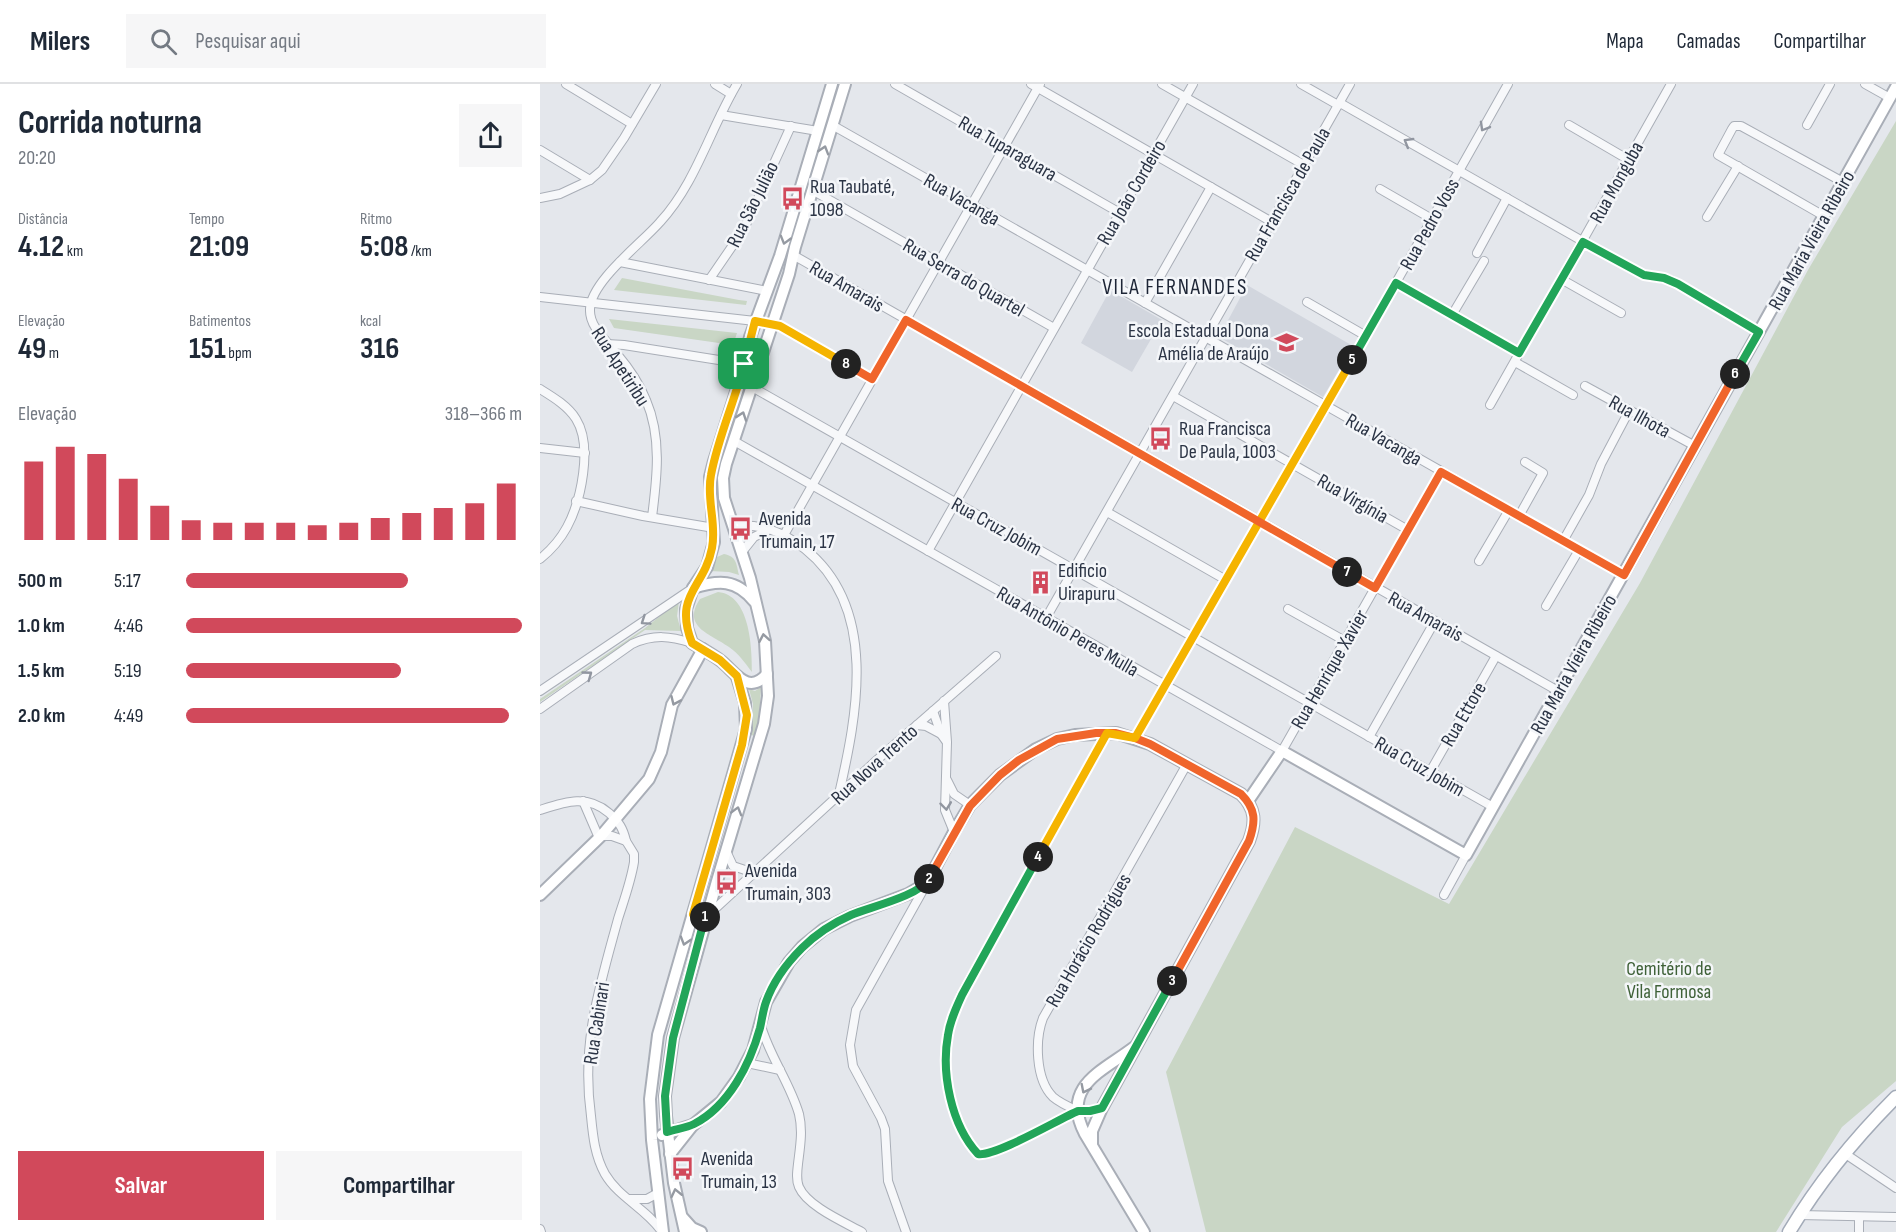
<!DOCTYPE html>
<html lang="pt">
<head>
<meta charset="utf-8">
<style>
	body { margin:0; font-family:"Sofia Sans Condensed",sans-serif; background:#f6f6f7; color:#1f2937; height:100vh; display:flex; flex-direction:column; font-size:22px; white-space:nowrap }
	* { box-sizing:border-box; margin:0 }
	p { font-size:20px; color:#747a83 }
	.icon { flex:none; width:33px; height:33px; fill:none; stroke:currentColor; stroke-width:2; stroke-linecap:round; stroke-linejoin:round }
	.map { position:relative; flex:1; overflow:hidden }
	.details { display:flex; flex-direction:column; background:#fff; width:540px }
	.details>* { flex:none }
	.pin { position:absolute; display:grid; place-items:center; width:51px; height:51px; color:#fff; margin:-26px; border-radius:12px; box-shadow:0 3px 9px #0006 }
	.km { position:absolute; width:30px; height:30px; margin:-15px; border-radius:50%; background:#222; color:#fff; font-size:16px; line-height:30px; text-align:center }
	.round { display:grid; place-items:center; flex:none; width:63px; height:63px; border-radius:0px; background:#f6f6f7 }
	.overview { display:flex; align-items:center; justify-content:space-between; height:102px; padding:0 18px }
	h1 { font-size:33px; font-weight:700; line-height:45px }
	.figures { display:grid; grid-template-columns:repeat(3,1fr); gap:9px; height:102px; padding:6px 18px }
	.figures div { display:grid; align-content:center }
	.figures b { font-size:30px; font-weight:700 }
	.figures small { font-size:16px; font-weight:400 }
	.figures p { font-size:16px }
	.chart { height:168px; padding:12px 18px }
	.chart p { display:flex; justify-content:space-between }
	.chart svg { width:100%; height:108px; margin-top:6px; stroke:#d1495b; stroke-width:6 }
	.button { display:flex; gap:12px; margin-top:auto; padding:12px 18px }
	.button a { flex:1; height:69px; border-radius:0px; background:#d1495b; color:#fff; font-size:24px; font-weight:700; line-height:69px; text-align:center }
	.button a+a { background:#f6f6f7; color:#1f2937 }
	ul { padding:0 18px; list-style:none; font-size:20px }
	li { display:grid; grid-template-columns:96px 72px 1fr; align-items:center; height:45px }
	li i { height:15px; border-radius:8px; background:#d1495b }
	header { display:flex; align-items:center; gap:36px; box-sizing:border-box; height:84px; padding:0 30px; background:#fff; border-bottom:2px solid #e0e1e3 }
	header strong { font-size:28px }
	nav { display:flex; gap:33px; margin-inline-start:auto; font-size:21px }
	.search { width:420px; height:54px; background:#f6f6f7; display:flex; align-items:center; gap:15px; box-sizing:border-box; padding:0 21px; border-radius:0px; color:#747a83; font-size:22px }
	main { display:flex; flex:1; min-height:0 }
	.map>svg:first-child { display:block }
</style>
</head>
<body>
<header>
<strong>Milers</strong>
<div class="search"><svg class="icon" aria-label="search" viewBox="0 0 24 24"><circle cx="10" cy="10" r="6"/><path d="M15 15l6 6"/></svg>Pesquisar aqui</div>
<nav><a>Mapa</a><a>Camadas</a><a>Compartilhar</a></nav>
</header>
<main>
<section class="details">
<div class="overview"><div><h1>Corrida noturna</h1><p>20:20</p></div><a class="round"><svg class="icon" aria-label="share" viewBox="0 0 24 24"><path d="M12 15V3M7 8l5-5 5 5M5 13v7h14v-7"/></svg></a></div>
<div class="figures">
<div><p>Distância</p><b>4.12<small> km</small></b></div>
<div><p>Tempo</p><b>21:09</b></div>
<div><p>Ritmo</p><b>5:08<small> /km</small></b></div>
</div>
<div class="figures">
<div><p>Elevação</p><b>49<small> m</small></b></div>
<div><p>Batimentos</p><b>151<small> bpm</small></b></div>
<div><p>kcal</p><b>316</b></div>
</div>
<div class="chart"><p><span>Elevação</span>318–366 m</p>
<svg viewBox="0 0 160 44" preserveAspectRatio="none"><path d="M5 44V12M15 44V6M25 44V9M35 44V19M45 44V30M55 44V36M65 44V37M75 44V37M85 44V37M95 44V38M105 44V37M115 44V35M125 44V33M135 44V31M145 44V29M155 44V21"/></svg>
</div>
<ul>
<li><b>500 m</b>5:17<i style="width:66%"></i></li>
<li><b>1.0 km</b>4:46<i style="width:100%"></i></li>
<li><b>1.5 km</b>5:19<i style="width:64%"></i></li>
<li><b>2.0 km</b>4:49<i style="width:96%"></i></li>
</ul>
<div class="button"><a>Salvar</a><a>Compartilhar</a></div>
</section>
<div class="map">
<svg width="1356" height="1148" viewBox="0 0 1356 1148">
	<rect width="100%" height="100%" fill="#e4e7ec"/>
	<g fill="#d2d6de">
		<polygon points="707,201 813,262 783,313 679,253"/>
		<polygon points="570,206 622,236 592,288 541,259"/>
	</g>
	<g fill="#c9d6c5">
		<polygon points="1356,37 1356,997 1302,1043 1236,1148 666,1148 626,988 755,743 909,820 1100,499 1268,186"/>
		<polygon points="82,194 199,216 207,217 206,221 74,206"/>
		<polygon points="69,235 197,249 193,261 74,244"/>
		<path d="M184,470C197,473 196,479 199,491L189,488L170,487L177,473Z"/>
		<path d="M178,508C210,511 212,563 212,588C205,579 199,570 189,563C171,550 141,543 160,515Z"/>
		<polygon points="139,517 137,532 141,547 105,546 0,618 0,615 105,544"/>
		<polygon points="221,603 219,639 215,652 211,651 213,620 209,605 215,607"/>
	</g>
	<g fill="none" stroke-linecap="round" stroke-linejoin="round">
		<defs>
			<g id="street">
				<polyline points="26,0 92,40"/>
				<polyline points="175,0 191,10"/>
				<polyline points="355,0 580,129"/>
				<polyline points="491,0 732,138"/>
				<polyline points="622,0 764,81"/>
				<polyline points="761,0 798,21"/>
				<polyline points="1325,0 1350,14"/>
				<polyline points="800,19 1088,183 1104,191 1131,196 1138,200 1219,248"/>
				<polyline points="181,31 278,47"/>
				<polyline points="292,41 1084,491"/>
				<polyline points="1029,41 1089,76"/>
				<polyline points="1267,41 1290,0"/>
				<polyline points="0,66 50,96"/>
				<polyline points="840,105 892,135"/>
				<polyline points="272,106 514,244"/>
				<polyline points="0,114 20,110 50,96 62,86 84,54 116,0"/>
				<polyline points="1284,132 1178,71 1192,45 1194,42 1201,42 1303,98"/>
				<polyline points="1167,133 1198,82"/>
				<polyline points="937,169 967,114"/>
				<polyline points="253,171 1018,607"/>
				<polyline points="80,178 227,207"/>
				<polyline points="1021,195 1081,229"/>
				<polyline points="169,196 204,145 251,42"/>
				<polyline points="856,199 979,269"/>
				<polyline points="0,213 215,237 240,242 253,249 332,295"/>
				<polyline points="767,218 826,252"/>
				<polyline points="605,219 671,103"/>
				<polyline points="912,231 944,177"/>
				<polyline points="67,260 84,261 204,280"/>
				<polyline points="975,278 1033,311"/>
				<polyline points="1045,302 1155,362"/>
				<polyline points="212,303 953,723"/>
				<path d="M0,305C13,313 28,322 36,335C53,362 41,417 27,443C20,456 11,466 0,475"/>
				<polyline points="633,312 868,446"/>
				<polyline points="950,321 1131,0"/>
				<polyline points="194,357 742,667 901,388"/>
				<polyline points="0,364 45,369"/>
				<polyline points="36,417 103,432 174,444"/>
				<polyline points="567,428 686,496"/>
				<polyline points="979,432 1003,389 985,378"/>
				<path d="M112,433C117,394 122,353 106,316C100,301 88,283 77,270C67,257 49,243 50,225C51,197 102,159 120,138C156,99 170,45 197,0"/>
				<path d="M194,442C221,439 243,448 265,465C339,524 317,631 299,710"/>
				<polyline points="244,451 500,0"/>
				<polyline points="1023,457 1049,411 1061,380 1089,327"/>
				<polyline points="388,467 653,0"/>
				<polyline points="202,468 214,453 230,445"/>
				<polyline points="939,477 969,426"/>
				<polyline points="1006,522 1039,466"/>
				<polyline points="748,525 805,557"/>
				<polyline points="506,534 810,0"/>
				<polyline points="0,607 153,504"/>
				<polyline points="404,617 407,658 405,726 414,748"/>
				<path d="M0,625L92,560C114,550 130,552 152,559"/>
				<polyline points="393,627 401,650 406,657"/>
				<polyline points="377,641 386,642 401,650"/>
				<polyline points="829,653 895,537"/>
				<polyline points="595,654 791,314 968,0"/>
				<polyline points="890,688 956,572"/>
				<polyline points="407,696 414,710 430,721"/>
				<polyline points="43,717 59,754"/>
				<path d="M0,726C25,718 47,710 69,729C79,738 83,744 86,757"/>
				<path d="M61,752H72L86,757L94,770V778C91,797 84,816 78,835C59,905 41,959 51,1032C53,1053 55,1072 65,1090C79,1114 107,1125 122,1148"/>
				<polyline points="187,769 193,782 214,789"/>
				<polyline points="904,811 926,771"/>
				<polyline points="153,830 166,833 338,675 456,572"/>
				<path d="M221,942C230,973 250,999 259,1030C263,1047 260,1063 258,1080C257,1088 256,1096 259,1103C267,1122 304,1138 322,1148"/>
				<polyline points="207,979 240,986"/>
				<path d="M538,1027C519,1035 454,1073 438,1070C411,1040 401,989 408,951C410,937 416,924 421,911L567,649"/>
				<path d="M538,1027C529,1023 520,1019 513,1013C495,995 495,955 503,934L647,680"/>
				<polyline points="1304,1069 1356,1104"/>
				<polyline points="89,1115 107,1115 118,1109"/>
				<polyline points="1259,1131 1356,1133"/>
				<polyline points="0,1145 1,1148"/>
				<polyline points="366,1148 348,1097 345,1045 341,1034 313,982 310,961 316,926 387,799"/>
				<polyline points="1319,1148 1319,1133"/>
			</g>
			<g id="secondary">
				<path d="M153,504C179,496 196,495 214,517"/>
				<path d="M227,590C208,612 195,588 181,577C172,570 162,565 152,559L147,544L146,525L153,504L167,483L174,458L170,393L174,377L201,292L210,253L240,172L292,0"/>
				<polyline points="708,717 742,667 926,771 1356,3"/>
				<polyline points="0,811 61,752 109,695 121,668 132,621 163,565"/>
				<path d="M593,964C563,987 520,1002 545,1050L604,1148"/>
				<polyline points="122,1051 153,1041"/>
				<path d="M130,1070L153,1041L181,1018L199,993L213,966L226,918L249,878L262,863L284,845L310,832L368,810L387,799L414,748L430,721L460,691L496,665L517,655L535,651L576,649L610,660L701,710C716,725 716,738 709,757L562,1024L552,1047V1060"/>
				<polyline points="143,1134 152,1144 161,1148"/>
				<polyline points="123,1148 112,1056 110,1015 118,951 206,645 205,619 197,593"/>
				<polyline points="145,1148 134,1099 126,1032 125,1012 133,954 177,797 224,640 228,612 225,557 210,494 184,414 183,394 186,380 249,190 255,163 305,0"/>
			</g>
			<path id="primary" d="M1249,1148C1279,1098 1315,1054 1356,1013"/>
		</defs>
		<use href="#street" stroke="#a9aeb7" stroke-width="10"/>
		<use href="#secondary" stroke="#a9aeb7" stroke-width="14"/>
		<use href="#primary" stroke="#a3abb8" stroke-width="15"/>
		<use href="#street" stroke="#f7f8fa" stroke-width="8"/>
		<use href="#secondary" stroke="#fff" stroke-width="10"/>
		<use href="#primary" stroke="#fff" stroke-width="12"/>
	</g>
	<defs><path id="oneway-chevron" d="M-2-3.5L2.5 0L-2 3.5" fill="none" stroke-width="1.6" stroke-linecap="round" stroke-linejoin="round" transform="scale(1.5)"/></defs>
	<g stroke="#9196a0">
		<use href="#oneway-chevron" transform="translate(944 43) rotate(120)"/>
		<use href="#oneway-chevron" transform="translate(868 58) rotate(-149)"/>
		<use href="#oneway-chevron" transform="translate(105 537) rotate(146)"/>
		<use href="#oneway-chevron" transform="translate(48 591) rotate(-36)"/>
		<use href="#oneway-chevron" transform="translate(406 722) rotate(83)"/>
	</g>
	<g stroke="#959aa2">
		<use href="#oneway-chevron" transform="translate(284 66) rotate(-73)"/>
		<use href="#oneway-chevron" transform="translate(245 156) rotate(106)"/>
		<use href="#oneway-chevron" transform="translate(202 332) rotate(-71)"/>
		<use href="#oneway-chevron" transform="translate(224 554) rotate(-100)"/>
		<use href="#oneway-chevron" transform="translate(135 617) rotate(114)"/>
		<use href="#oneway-chevron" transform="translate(197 727) rotate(-74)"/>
		<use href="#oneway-chevron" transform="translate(145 857) rotate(107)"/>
		<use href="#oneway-chevron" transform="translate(545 1005) rotate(117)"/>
		<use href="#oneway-chevron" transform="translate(136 1109) rotate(-103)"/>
	</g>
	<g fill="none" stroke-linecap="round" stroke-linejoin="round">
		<defs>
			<path id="split-1" d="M165,833L153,830L202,661L207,631L197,592L180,576L152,559C133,510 164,505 172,464C177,440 166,415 171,391C178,353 195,317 204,280"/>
			<path id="split-2" d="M165,833L133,954L125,1012L127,1048C136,1045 146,1044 154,1040C189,1022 210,980 220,944C222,936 223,926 226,918C233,898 247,879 262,864C276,850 293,839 311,831C330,823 379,812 389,795"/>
			<path id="split-3" d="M389,795L430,722L460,691L479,676L517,655L556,649H576L595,654L610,660L701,710C716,725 716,737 709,757L632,897"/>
			<path id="split-4" d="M498,773L422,911C416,924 410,937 408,951C401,989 411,1041 438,1070C455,1073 519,1035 538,1027H550L562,1024L632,897"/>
			<polyline id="split-5" points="498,773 567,649 595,654 812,276"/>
			<polyline id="split-6" points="812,276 856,199 979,269 1043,158 1104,191 1124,194 1138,200 1219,248 1195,290"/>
			<polyline id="split-7" points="807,488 835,504 901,388 1084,491 1195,290"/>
			<polyline id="split-8" points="306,280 332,295 366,236 807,488"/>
			<polyline id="split-9" points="204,280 215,237 240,242 306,280"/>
		</defs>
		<use href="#split-1" stroke="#fff" stroke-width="12"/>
		<use href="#split-2" stroke="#fff" stroke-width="12"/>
		<use href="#split-3" stroke="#fff" stroke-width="12"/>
		<use href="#split-4" stroke="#fff" stroke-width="12"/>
		<use href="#split-5" stroke="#fff" stroke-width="12"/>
		<use href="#split-6" stroke="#fff" stroke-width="12"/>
		<use href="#split-7" stroke="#fff" stroke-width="12"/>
		<use href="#split-8" stroke="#fff" stroke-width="12"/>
		<use href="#split-9" stroke="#fff" stroke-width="12"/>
		<use href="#split-1" stroke="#f5b400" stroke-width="8"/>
		<use href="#split-2" stroke="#22a559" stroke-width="8"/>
		<use href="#split-3" stroke="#f0652b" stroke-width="8"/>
		<use href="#split-4" stroke="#22a559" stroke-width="8"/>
		<use href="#split-5" stroke="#f5b400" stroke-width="8"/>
		<use href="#split-6" stroke="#22a559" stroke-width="8"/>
		<use href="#split-7" stroke="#f0652b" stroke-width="8"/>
		<use href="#split-8" stroke="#f0652b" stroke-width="8"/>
		<use href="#split-9" stroke="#f5b400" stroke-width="8"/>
	</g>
	<defs>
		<symbol id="bus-bare" viewBox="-9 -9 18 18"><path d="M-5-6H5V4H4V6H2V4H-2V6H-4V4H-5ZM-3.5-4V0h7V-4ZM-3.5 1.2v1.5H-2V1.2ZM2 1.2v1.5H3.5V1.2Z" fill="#d1495b" stroke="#f4f6f9" stroke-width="2.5" paint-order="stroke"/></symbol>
		<symbol id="school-bare" viewBox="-9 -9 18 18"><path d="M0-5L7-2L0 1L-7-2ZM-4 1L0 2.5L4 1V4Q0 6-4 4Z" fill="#d1495b" stroke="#f4f6f9" stroke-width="2.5" paint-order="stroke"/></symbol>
		<symbol id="building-bare" viewBox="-9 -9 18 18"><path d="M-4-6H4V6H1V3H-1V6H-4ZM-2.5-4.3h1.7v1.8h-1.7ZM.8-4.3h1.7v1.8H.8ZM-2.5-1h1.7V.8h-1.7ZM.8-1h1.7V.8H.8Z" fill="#d1495b" stroke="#f4f6f9" stroke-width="2.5" paint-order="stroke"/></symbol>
	</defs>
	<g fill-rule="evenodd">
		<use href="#bus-bare" x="236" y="98" width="33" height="33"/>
		<use href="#school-bare" x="730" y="242" width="33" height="33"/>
		<use href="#bus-bare" x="604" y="338" width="33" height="33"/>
		<use href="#bus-bare" x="184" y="428" width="33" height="33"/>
		<use href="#building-bare" x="484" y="482" width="33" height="33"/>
		<use href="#bus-bare" x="170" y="782" width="33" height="33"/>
		<use href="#bus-bare" x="126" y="1068" width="33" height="33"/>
	</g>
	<g text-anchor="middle" stroke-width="5" stroke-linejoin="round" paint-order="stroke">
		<g font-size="20" fill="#2b3445" stroke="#f4f6f9">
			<text transform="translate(468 64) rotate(30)" y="7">Rua Tuparaguara</text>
			<text transform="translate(1076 98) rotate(-61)" y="7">Rua Monguba</text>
			<text transform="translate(591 108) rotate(-60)" y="7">Rua João Cordeiro</text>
			<text transform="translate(747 110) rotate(-60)" y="7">Rua Francisca de Paula</text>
			<text transform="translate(422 115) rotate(30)" y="7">Rua Vacanga</text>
			<text transform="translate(212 120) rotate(-64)" y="7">Rua São Julião</text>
			<text transform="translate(889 140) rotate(-61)" y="7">Rua Pedro Voss</text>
			<text transform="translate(1271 156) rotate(-61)" y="7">Rua Maria Vieira Ribeiro</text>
			<text transform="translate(424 193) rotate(30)" y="7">Rua Serra do Quartel</text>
			<text transform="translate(307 202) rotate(30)" y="7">Rua Amarais</text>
			<text transform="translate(81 282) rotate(57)" y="7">Rua Apetiribu</text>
			<text transform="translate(1100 332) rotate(29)" y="7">Rua Ilhota</text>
			<text transform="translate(844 355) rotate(30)" y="7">Rua Vacanga</text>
			<text transform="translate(813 414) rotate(30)" y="7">Rua Virgínia</text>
			<text transform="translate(457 442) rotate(29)" y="7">Rua Cruz Jobim</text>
			<text transform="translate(886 532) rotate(29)" y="7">Rua Amarais</text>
			<text transform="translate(528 547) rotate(30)" y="7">Rua Antônio Peres Mulla</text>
			<text transform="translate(1033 580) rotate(-61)" y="7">Rua Maria Vieira Ribeiro</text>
			<text transform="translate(789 585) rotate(-60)" y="7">Rua Henrique Xavier</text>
			<text transform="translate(923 630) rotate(-60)" y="7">Rua Ettore</text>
			<text transform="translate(334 680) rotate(-42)" y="7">Rua Nova Trento</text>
			<text transform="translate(880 682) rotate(30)" y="7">Rua Cruz Jobim</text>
			<text transform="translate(548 856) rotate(-60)" y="7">Rua Horácio Rodrigues</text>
			<text transform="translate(56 939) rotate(-81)" y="7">Rua Cabinari</text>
		</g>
		<g font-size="20" fill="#2b3445" stroke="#f4f6f9" text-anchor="start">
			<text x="270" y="109">Rua Taubaté,<tspan x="270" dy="23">1098</tspan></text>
			<text x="729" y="253" text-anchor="end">Escola Estadual Dona<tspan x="729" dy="23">Amélia de Araújo</tspan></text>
			<text x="639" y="351">Rua Francisca<tspan x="639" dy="23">De Paula, 1003</tspan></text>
			<text x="219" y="441">Avenida<tspan x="219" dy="23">Trumain, 17</tspan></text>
			<text x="518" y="493">Edificio<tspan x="518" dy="23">Uirapuru</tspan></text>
			<text x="205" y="793">Avenida<tspan x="205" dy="23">Trumain, 303</tspan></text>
			<text x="161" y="1081">Avenida<tspan x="161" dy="23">Trumain, 13</tspan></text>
		</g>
		<g font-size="20" fill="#3f6138" stroke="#f4f6f9">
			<text x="1129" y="891">Cemitério de<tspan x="1129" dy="23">Vila Formosa</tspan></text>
		</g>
		<g font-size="22" letter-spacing="1.5" fill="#1d2536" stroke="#f4f6f9">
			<text x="635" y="210">VILA FERNANDES</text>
		</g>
	</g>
</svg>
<div class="pin" style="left:204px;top:280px;background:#1e9e55"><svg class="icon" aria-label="arrive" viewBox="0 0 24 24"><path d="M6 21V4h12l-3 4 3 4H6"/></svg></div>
<b class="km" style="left:165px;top:833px">1</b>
<b class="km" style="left:389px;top:795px">2</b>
<b class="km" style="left:632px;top:897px">3</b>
<b class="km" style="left:498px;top:773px">4</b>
<b class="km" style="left:812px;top:276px">5</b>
<b class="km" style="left:1195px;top:290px">6</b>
<b class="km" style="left:807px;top:488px">7</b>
<b class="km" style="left:306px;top:280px">8</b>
</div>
</main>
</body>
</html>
